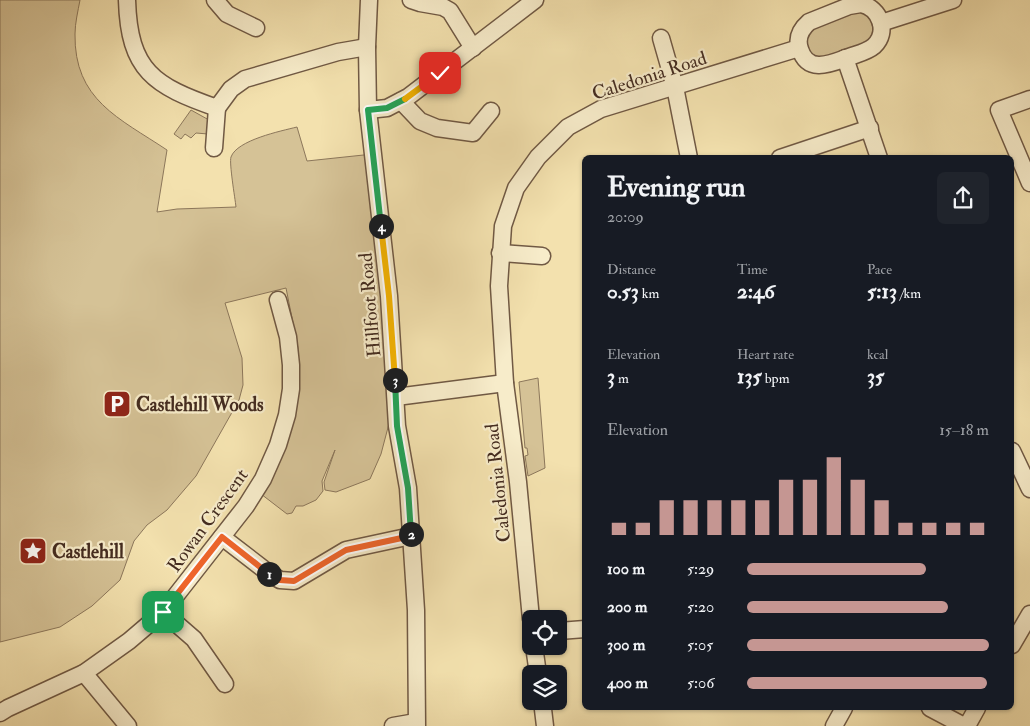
<!DOCTYPE html>
<html lang="en">
<head>
<meta charset="utf-8">
<style>
	body { margin:0; font-family:"IM FELL Double Pica",serif; background:#20242c; color:#f1f3f6; height:100vh; display:flex; flex-direction:column; font-size:19px; white-space:nowrap }
	* { box-sizing:border-box; margin:0 }
	p { font-size:16px; color:#9ea1a6 }
	.icon { flex:none; width:28px; height:28px; fill:none; stroke:currentColor; stroke-width:2; stroke-linecap:round; stroke-linejoin:round }
	.map { position:relative; flex:1; overflow:hidden }
	.panel { position:absolute; left:582px; top:155px; width:432px; height:555px; display:flex; flex-direction:column; background:#171b24; border-radius:8px; box-shadow:0 1px 4px #0004 }
	.panel>* { flex:none }
	.controls { position:absolute; left:522px; top:610px; display:grid; gap:10px }
	.controls a { display:grid; place-items:center; width:45px; height:45px; border-radius:8px; background:#171b24; box-shadow:0 1px 4px #0004; font-size:25px }
	.pin { position:absolute; display:grid; place-items:center; width:42px; height:42px; color:#fff; margin:-21px; border-radius:10px; box-shadow:0 2px 8px #0006 }
	.km { position:absolute; width:25px; height:25px; margin:-12px; border-radius:50%; background:#222; color:#fff; font-size:14px; line-height:25px; text-align:center }
	.round { display:grid; place-items:center; flex:none; width:52px; height:52px; border-radius:8px; background:#20242c }
	.headline { display:flex; align-items:center; justify-content:space-between; height:85px; padding:0 25px }
	h1 { font-size:28px; font-weight:800; line-height:38px }
	.figures { display:grid; grid-template-columns:repeat(3,1fr); gap:8px; height:85px; padding:5px 25px }
	.figures div { display:grid; align-content:center }
	.figures b { font-size:21px; font-weight:800 }
	.figures small { font-size:14px; font-weight:400 }
	.figures p { font-size:14px }
	.chart { height:140px; padding:10px 25px }
	.chart p { display:flex; justify-content:space-between }
	.chart svg { width:100%; height:90px; margin-top:5px; stroke:#c59692; stroke-width:6 }
	ul { padding:0 25px; list-style:none; font-size:16px }
	li { display:grid; grid-template-columns:80px 60px 1fr; align-items:center; height:38px }
	li i { height:12px; border-radius:6px; background:#c59692 }
	.map>svg:first-child { display:block }
</style>
</head>
<body>
<div class="map">
<svg width="1030" height="726" viewBox="0 0 1030 726">
	<rect width="100%" height="100%" fill="#f3e1ae"/>
	<filter id="stains"><feTurbulence type="fractalNoise" baseFrequency=".004" numOctaves="4"/><feColorMatrix values="0 0 0 0 .2 0 0 0 0 .09 0 0 0 0 .02 0 0 0 .5 -.17"/></filter>
	<radialGradient id="worn" r=".72"><stop offset=".6" stop-color="#630" stop-opacity="0"/><stop offset="1" stop-color="#630" stop-opacity=".3"/></radialGradient>
	<g fill="#d5c296" stroke="#8c775b">
		<path d="M0,0H80C78,11 75,23 75,34C74,100 119,118 167,150L157,212L177,209L236,207C235,198 229,163 231,157C237,140 281,131 297,127L307,161L373,154L396,397L381,454L370,479L336,492L325,490L324,482L335,450L322,481L323,491L316,500L303,506H296L292,513L287,514L261,494L299,369L298,348L286,288L225,303L242,358L243,385L239,400L196,476L167,510L147,525L134,541L120,580L92,606L60,627L0,642Z"/>
		<path d="M852,12C872,11 878,26 868,43L822,59L810,53L805,40L810,28Z"/>
		<polygon points="191,110 209,120 208,134 196,133 191,138 185,134 181,139 174,134"/>
		<polygon points="538,378 545,468 528,476 525,456 528,455 527,448 525,448 519,382"/>
	</g>
	<g fill="none" stroke-linecap="round" stroke-linejoin="round">
		<defs>
			<g id="minor">
				<path d="M127,0C129,71 154,86 217,108L231,89L245,79L338,52L367,47"/>
				<polyline points="215,0 227,14 256,28"/>
				<polyline points="369,0 367,47 368,110 389,296 397,426 408,488 416,610 417,726"/>
				<polyline points="411,0 420,3 443,7 450,11 473,48"/>
				<path d="M861,4C880,8 889,32 874,46C867,52 857,54 849,57C832,63 808,75 800,49C796,38 801,29 809,22L849,6Z"/>
				<polyline points="881,23 953,0"/>
				<polyline points="661,38 675,87 689,158"/>
				<polyline points="845,58 879,158"/>
				<polyline points="1030,99 999,110 1030,183"/>
				<polyline points="401,101 420,121 437,128 473,133 491,111"/>
				<polyline points="368,110 387,108 408,97 535,0"/>
				<polyline points="214,148 217,108"/>
				<polyline points="780,158 870,128"/>
				<polyline points="500,253 542,256"/>
				<polyline points="396,397 505,383"/>
				<polyline points="1012,451 1030,489"/>
				<polyline points="222,537 270,574 280,580 294,581 346,550 411,536"/>
				<polyline points="163,612 194,639 225,684"/>
				<polyline points="531,619 518,482 505,383 499,286 503,226 516,188 538,157 568,127 601,109 799,48"/>
				<polyline points="559,631 585,629"/>
				<polyline points="1012,645 1030,614"/>
				<polyline points="534,646 538,674"/>
				<polyline points="84,673 128,726"/>
				<polyline points="542,701 545,726"/>
				<polyline points="930,708 964,726"/>
				<polyline points="0,713 8,708 84,673 129,641 163,612 246,506 263,479 278,445 287,415 291,389 291,365 288,337 278,300"/>
				<polyline points="393,726 416,722"/>
				<polyline points="834,726 844,708"/>
				<polyline points="967,726 977,708"/>
			</g>
		</defs>
		<use href="#minor" stroke="#705944" stroke-width="19"/>
		<use href="#minor" stroke="#f7ecca" stroke-width="16"/>
	</g>
	<g fill="none" stroke-linecap="round" stroke-linejoin="round">
		<defs>
			<polyline id="split-1" points="163,612 222,537 269,574"/>
			<polyline id="split-2" points="269,574 280,580 294,581 346,550 411,536 411,534"/>
			<polyline id="split-3" points="395,380 397,426 408,488 411,534"/>
			<polyline id="split-4" points="381,226 389,296 395,380"/>
			<polyline id="split-5" points="381,226 368,110 387,108 405,99"/>
			<polyline id="split-6" points="405,99 440,73"/>
		</defs>
		<use href="#split-1" stroke="#fff" stroke-width="10"/>
		<use href="#split-2" stroke="#fff" stroke-width="10"/>
		<use href="#split-3" stroke="#fff" stroke-width="10"/>
		<use href="#split-4" stroke="#fff" stroke-width="10"/>
		<use href="#split-5" stroke="#fff" stroke-width="10"/>
		<use href="#split-6" stroke="#fff" stroke-width="10"/>
		<use href="#split-1" stroke="#f0652b" stroke-width="6"/>
		<use href="#split-2" stroke="#f0652b" stroke-width="6"/>
		<use href="#split-3" stroke="#22a559" stroke-width="6"/>
		<use href="#split-4" stroke="#f5b400" stroke-width="6"/>
		<use href="#split-5" stroke="#22a559" stroke-width="6"/>
		<use href="#split-6" stroke="#f5b400" stroke-width="6"/>
	</g>
	<defs>
		<symbol id="parking-square" viewBox="-11 -11 22 22"><rect x="-9" y="-9" width="18" height="18" rx="4" fill="#8f2418" stroke="#f7ecca"/><path d="M-3.5-5.5H1a3.5 3.5 0 0 1 0 7H-1V5.5H-3.5ZM-1-3.4V-.6H.8a1.4 1.4 0 0 0 0-2.8Z" fill="#fff"/></symbol>
		<symbol id="sight-square" viewBox="-11 -11 22 22"><rect x="-9" y="-9" width="18" height="18" rx="4" fill="#8f2418" stroke="#f7ecca"/><path d="M0-6L1.8-2.2L6-1.7L2.9 1.2L3.7 5.4L0 3.3L-3.7 5.4L-2.9 1.2L-6-1.7L-1.8-2.2Z" fill="#fff"/></symbol>
	</defs>
	<g fill-rule="evenodd">
		<use href="#parking-square" x="101" y="388" width="32" height="32"/>
		<use href="#sight-square" x="17" y="535" width="32" height="32"/>
	</g>
	<g text-anchor="middle" stroke-width="4.5" stroke-linejoin="round" paint-order="stroke">
		<g font-size="19" fill="#442c20" stroke="#f7ecca">
			<text transform="translate(649 75) rotate(-18)" y="7">Caledonia Road</text>
			<text transform="translate(369 305) rotate(-95)" y="7">Hillfoot Road</text>
			<text transform="translate(497 483) rotate(-96)" y="7">Caledonia Road</text>
			<text transform="translate(207 520) rotate(-54)" y="7">Rowan Crescent</text>
		</g>
		<g font-size="19" font-weight="bold" fill="#442c20" stroke="#f7ecca" text-anchor="start">
			<text x="136" y="411">Castlehill Woods</text>
			<text x="52" y="558">Castlehill</text>
		</g>
	</g>
	<rect width="100%" height="100%" filter="url(#stains)"/>
	<rect width="100%" height="100%" fill="url(#worn)"/>
</svg>
<div class="controls">
<a><svg class="icon" aria-label="locate" viewBox="0 0 24 24"><circle cx="12" cy="12" r="6"/><path d="M12 2v4M12 18v4M2 12h4M18 12h4"/></svg></a>
<a><svg class="icon" aria-label="layers" viewBox="0 0 24 24"><path d="M12 4l9 5-9 5-9-5zM3 14l9 5 9-5"/></svg></a>
</div>
<div class="pin" style="left:163px;top:612px;background:#1e9e55"><svg class="icon" aria-label="arrive" viewBox="0 0 24 24"><path d="M6 21V4h12l-3 4 3 4H6"/></svg></div>
<div class="pin" style="left:440px;top:73px;background:#d93025"><svg class="icon" aria-label="check" viewBox="0 0 24 24"><path d="M5 12l5 5 9-10"/></svg></div>
<b class="km" style="left:269px;top:574px">1</b>
<b class="km" style="left:411px;top:534px">2</b>
<b class="km" style="left:395px;top:380px">3</b>
<b class="km" style="left:381px;top:226px">4</b>
<section class="panel">
<div class="headline"><div><h1>Evening run</h1><p>20:09</p></div><a class="round"><svg class="icon" aria-label="share" viewBox="0 0 24 24"><path d="M12 15V3M7 8l5-5 5 5M5 13v7h14v-7"/></svg></a></div>
<div class="figures">
<div><p>Distance</p><b>0.53<small> km</small></b></div>
<div><p>Time</p><b>2:46</b></div>
<div><p>Pace</p><b>5:13<small> /km</small></b></div>
</div>
<div class="figures">
<div><p>Elevation</p><b>3<small> m</small></b></div>
<div><p>Heart rate</p><b>135<small> bpm</small></b></div>
<div><p>kcal</p><b>35</b></div>
</div>
<div class="chart"><p><span>Elevation</span>15–18 m</p>
<svg viewBox="0 0 160 44" preserveAspectRatio="none"><path d="M5 44V38M15 44V38M25 44V27M35 44V27M45 44V27M55 44V27M65 44V27M75 44V17M85 44V17M95 44V6M105 44V17M115 44V27M125 44V38M135 44V38M145 44V38M155 44V38"/></svg>
</div>
<ul>
<li><b>100 m</b>5:29<i style="width:74%"></i></li>
<li><b>200 m</b>5:20<i style="width:83%"></i></li>
<li><b>300 m</b>5:05<i style="width:100%"></i></li>
<li><b>400 m</b>5:06<i style="width:99%"></i></li>
</ul>
</section>
</div>
</body>
</html>
